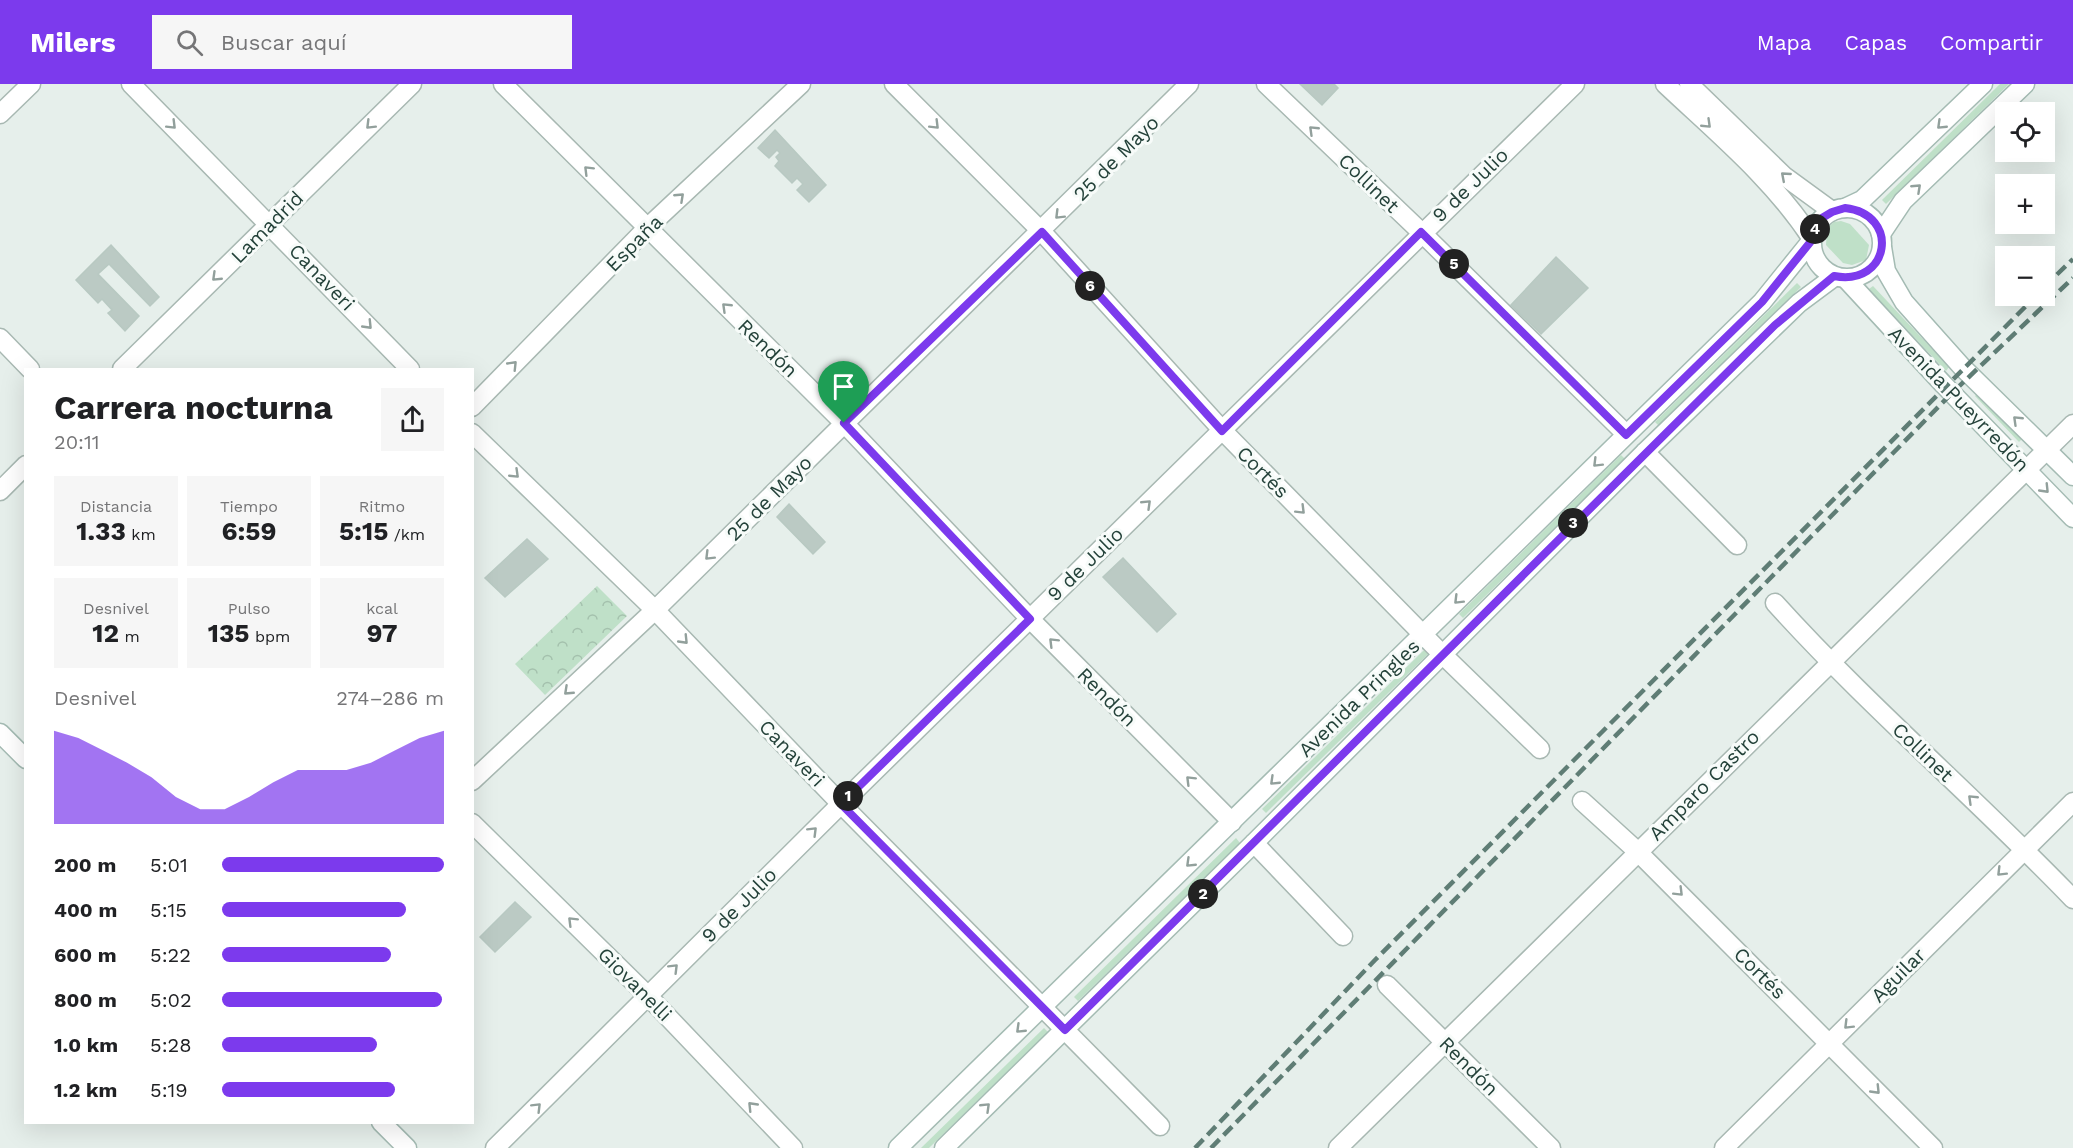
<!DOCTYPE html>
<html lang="es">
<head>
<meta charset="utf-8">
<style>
	body { margin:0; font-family:"Work Sans",sans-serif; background:#f6f6f6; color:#202124; height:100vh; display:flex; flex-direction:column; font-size:22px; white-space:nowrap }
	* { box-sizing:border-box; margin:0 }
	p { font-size:20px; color:#757577 }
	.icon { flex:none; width:33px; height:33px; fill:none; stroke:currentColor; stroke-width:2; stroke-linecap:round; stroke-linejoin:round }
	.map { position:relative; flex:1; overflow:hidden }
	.sheet { position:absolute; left:24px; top:284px; width:450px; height:756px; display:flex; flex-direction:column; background:#fff; border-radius:0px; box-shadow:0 6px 24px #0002 }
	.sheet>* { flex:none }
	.controls { position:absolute; left:1995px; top:18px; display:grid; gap:12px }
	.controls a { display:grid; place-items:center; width:60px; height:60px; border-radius:0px; background:#fff; box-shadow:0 6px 24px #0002; font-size:30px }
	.pin { position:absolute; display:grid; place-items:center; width:51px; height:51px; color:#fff; margin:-62px -26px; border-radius:50% 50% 50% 0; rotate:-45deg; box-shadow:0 0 6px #0007 }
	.pin .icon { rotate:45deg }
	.km { position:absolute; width:30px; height:30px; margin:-15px; border-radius:50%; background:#222; color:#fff; font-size:16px; line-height:30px; text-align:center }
	.round { display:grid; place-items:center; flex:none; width:63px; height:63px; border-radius:0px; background:#f6f6f6 }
	.summary { display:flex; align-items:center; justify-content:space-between; height:102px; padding:0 30px }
	h1 { font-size:33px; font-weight:700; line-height:45px }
	.figures { display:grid; grid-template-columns:repeat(3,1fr); gap:9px; height:102px; padding:6px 30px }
	.figures div { display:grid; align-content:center; border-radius:0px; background:#f6f6f6; text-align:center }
	.figures b { font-size:26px; font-weight:700 }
	.figures small { font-size:16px; font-weight:400 }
	.figures p { font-size:16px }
	.chart { height:168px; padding:12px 30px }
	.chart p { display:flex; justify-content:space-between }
	.chart svg { width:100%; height:108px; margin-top:6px; fill:#7c3aed; opacity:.7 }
	ul { padding:0 30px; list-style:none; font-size:20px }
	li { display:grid; grid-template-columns:96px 72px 1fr; align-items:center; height:45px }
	li i { height:15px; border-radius:8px; background:#7c3aed }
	header { display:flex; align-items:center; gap:36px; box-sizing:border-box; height:84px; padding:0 30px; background:#7c3aed; color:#fff }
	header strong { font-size:28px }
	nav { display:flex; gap:33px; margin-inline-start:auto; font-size:21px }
	.search { width:420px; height:54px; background:#f6f6f6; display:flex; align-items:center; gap:15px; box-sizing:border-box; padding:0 21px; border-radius:0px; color:#757577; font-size:22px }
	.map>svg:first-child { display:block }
</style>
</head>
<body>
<header>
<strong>Milers</strong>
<div class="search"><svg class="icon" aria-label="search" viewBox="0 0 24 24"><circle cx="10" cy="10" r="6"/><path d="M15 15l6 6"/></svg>Buscar aquí</div>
<nav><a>Mapa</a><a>Capas</a><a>Compartir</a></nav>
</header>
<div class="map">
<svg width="2073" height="1064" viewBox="0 0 2073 1064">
	<defs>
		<pattern id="park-crowns" width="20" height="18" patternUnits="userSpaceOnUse" patternTransform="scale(1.5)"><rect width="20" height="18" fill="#bfe0c8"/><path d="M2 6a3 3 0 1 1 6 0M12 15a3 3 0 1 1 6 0" fill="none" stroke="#a4c1ad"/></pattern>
	</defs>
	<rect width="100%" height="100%" fill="#e6efeb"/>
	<g fill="#bfe0c8">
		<polygon points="2000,0 2009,0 1886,120 1882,116"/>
		<polygon points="1841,137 1850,140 1869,161 1866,176 1852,181 1843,179 1826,161 1827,144 1834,138"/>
		<polygon points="1797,199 1801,203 1659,342 1655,338"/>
		<polygon points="1873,202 1949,283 1946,287 1869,205"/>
		<polygon points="1978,309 2022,355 2019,358 1975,312"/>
		<polygon points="1621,371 1625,375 1463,534 1459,530"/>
		<polygon points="1424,566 1428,570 1266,729 1262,725"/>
		<polygon points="1236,754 1240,759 1078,917 1074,913"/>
		<polygon points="1044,944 1048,948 929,1064 921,1064"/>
	</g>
	<polygon fill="url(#park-crowns)" points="597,502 627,532 545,611 515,580"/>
	<g fill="#bbcac4" stroke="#b8c9c2" stroke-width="1.5">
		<polygon points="1300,0 1334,0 1338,4 1322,21"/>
		<polygon points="775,46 826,101 809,118 797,106 803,100 797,94 792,99 775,82 779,77 776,73 780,69 777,66 769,74 758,64"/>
		<polygon points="111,161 159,213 150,222 109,180 98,190 139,232 125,247 108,229 112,226 102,215 98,219 76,196"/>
		<polygon points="1556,173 1588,204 1541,250 1511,221"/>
		<polygon points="789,420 825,458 813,470 777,433"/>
		<polygon points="527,455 548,475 505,513 485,494"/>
		<polygon points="1123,474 1176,530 1157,548 1103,493"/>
		<polygon points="515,818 531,833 495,868 480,853"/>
	</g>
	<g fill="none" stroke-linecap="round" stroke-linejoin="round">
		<defs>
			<g id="minor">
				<polyline points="131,0 410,285"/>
				<polyline points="503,0 844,339 1030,535 1232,738"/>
				<polyline points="894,0 1042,148 1223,347 1442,570 1540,665"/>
				<polyline points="1266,0 1421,148 1626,350"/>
				<polyline points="0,30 31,0"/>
				<polyline points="0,254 30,285"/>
				<polyline points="122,285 412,0"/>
				<polyline points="472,323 646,145 801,0"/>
				<polyline points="472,349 655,526 841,720 1160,1042"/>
				<polyline points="1645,368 1737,461"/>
				<polyline points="0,407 26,381"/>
				<path d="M1775,519C1869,623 1976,714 2073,815"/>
				<polyline points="472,697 655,526 1189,0"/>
				<polyline points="1582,717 1637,767 1933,1064"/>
				<polyline points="472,739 647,911 793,1064"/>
				<polyline points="1254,759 1343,852"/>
				<polyline points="1387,901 1551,1064"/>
				<polyline points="495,1064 841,720 1575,0"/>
				<polyline points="1724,1064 2073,718"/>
			</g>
			<g id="tertiary">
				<path d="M1665,0C1717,49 1773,95 1812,155"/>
				<polyline points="1689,0 1784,92 1832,127"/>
				<polyline points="1338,1064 2073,340"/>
			</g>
			<g id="secondary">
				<circle cx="1847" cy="159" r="35"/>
				<polyline points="1845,124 1862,116 1983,0"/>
				<polyline points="1881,150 1903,117 2025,0"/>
				<polyline points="1882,163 1886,187 1904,218 1962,283 2073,392"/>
				<polyline points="1846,195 1944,301 2073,434"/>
				<polyline points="0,649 26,675"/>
				<polyline points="381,1038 407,1064"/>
				<polyline points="898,1064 1762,218 1812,156"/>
				<polyline points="944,1064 1254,759 1645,368 1799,219 1834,193"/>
			</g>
		</defs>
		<use href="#minor" stroke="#a8b8b2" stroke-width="21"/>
		<use href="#tertiary" stroke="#a8b8b2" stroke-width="21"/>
		<use href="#secondary" stroke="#a4bbb3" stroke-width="21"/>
		<use href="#minor" stroke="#fff" stroke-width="18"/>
		<use href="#tertiary" stroke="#fff" stroke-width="18"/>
		<use href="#secondary" stroke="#fff" stroke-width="18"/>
		<g stroke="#5f7d75" stroke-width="4.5" stroke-dasharray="12 6" stroke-linecap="butt">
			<polyline points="2044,203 2073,175"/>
			<polyline points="1195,1064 1375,876 2036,212"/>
			<polyline points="1211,1064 1952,309 2073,194"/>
		</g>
	</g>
	<defs><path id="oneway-chevron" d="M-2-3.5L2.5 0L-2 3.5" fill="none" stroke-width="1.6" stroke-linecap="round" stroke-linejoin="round" transform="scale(1.5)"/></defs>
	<g stroke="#92a09c">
		<use href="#oneway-chevron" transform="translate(1707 40) rotate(44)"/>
		<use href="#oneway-chevron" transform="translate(172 41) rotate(45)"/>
		<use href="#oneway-chevron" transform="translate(370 41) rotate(135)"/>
		<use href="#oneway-chevron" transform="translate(935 41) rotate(45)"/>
		<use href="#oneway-chevron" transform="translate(1941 41) rotate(136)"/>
		<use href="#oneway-chevron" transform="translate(1313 46) rotate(-136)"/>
		<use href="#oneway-chevron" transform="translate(588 86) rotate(-135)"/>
		<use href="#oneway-chevron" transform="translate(1785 92) rotate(-139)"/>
		<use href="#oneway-chevron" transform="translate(1917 104) rotate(-43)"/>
		<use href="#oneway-chevron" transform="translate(680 113) rotate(-43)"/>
		<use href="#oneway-chevron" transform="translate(1059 131) rotate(135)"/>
		<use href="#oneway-chevron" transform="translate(216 193) rotate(136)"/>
		<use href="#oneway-chevron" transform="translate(726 223) rotate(-136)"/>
		<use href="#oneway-chevron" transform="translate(368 241) rotate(46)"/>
		<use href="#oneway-chevron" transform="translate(513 281) rotate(-46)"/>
		<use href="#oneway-chevron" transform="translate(2017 336) rotate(-136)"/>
		<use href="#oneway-chevron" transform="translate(1597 379) rotate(135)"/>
		<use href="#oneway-chevron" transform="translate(515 390) rotate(44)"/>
		<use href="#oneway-chevron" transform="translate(2045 405) rotate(46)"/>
		<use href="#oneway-chevron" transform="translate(1147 420) rotate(-44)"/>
		<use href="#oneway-chevron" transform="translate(1301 426) rotate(45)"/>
		<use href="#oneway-chevron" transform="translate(709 472) rotate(135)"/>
		<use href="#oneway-chevron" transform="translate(1458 516) rotate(135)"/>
		<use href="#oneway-chevron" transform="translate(684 556) rotate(46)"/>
		<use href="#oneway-chevron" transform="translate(1053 558) rotate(-135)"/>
		<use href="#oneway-chevron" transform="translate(568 607) rotate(137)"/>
		<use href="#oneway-chevron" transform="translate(1190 696) rotate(-135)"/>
		<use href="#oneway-chevron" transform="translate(1274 697) rotate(136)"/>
		<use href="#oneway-chevron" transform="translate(1972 715) rotate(-136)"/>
		<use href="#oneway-chevron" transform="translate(813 747) rotate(-45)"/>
		<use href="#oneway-chevron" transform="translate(1190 779) rotate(136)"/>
		<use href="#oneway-chevron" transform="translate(2001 788) rotate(135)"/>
		<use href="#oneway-chevron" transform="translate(1679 808) rotate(45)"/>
		<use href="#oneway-chevron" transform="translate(572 837) rotate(-135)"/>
		<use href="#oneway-chevron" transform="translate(674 884) rotate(-45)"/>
		<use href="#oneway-chevron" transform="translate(1848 941) rotate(135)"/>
		<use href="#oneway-chevron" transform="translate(1020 945) rotate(136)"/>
		<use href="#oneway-chevron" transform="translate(1876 1006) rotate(46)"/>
		<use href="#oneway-chevron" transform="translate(752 1022) rotate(-134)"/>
		<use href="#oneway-chevron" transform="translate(537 1023) rotate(-45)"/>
		<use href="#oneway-chevron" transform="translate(986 1023) rotate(-44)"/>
	</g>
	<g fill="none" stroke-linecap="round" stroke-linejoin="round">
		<defs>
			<path id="route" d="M1845,124C1901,130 1890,203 1834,192L1775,241L1065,946L841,720L1030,535L844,339L1042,148L1222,347L1421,148L1626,351L1762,218L1812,156L1822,134L1832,128Z"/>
		</defs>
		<use href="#route" stroke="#fff" stroke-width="12"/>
		<use href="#route" stroke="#7c3aed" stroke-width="8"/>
	</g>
	<g text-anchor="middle" stroke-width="6" stroke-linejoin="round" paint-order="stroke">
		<g font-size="20" fill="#24423a" stroke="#f7fbf9">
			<text transform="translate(1116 74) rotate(-45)" y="7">25 de Mayo</text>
			<text transform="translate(1369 99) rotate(44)" y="7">Collinet</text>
			<text transform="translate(1470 101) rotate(-44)" y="7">9 de Julio</text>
			<text transform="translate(267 143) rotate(-45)" y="7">Lamadrid</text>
			<text transform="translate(634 159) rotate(-45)" y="7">España</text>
			<text transform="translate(322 193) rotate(46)" y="7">Canaveri</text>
			<text transform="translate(768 264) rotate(44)" y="7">Rendón</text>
			<text transform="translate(1959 315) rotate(46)" y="7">Avenida Pueyrredón</text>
			<text transform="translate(1263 388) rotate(45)" y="7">Cortés</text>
			<text transform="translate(769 414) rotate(-45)" y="7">25 de Mayo</text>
			<text transform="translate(1085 480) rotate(-44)" y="7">9 de Julio</text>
			<text transform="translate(1107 613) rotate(45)" y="7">Rendón</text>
			<text transform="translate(1359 614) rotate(-44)" y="7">Avenida Pringles</text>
			<text transform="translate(1923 668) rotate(44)" y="7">Collinet</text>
			<text transform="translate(792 669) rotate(46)" y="7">Canaveri</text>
			<text transform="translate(1704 701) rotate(-45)" y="7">Amparo Castro</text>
			<text transform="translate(739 821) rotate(-45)" y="7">9 de Julio</text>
			<text transform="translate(1760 889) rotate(45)" y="7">Cortés</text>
			<text transform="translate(1898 891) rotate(-45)" y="7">Aguilar</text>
			<text transform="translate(635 900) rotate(45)" y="7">Giovanelli</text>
			<text transform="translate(1469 982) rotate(45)" y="7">Rendón</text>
		</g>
	</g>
</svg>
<div class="controls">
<a><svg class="icon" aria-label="locate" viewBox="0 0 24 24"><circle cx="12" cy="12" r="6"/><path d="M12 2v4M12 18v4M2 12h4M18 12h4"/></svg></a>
<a>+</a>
<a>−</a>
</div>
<div class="pin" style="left:844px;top:339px;background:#1e9e55"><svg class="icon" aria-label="arrive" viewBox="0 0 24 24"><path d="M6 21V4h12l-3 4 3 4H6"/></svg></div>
<b class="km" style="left:848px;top:712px">1</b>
<b class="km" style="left:1203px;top:810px">2</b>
<b class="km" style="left:1573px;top:439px">3</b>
<b class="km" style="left:1815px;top:145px">4</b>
<b class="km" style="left:1454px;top:180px">5</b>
<b class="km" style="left:1090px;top:202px">6</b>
<section class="sheet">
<div class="summary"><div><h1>Carrera nocturna</h1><p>20:11</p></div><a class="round"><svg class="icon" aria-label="share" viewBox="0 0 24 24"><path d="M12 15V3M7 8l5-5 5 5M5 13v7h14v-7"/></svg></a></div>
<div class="figures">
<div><p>Distancia</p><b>1.33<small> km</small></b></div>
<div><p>Tiempo</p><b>6:59</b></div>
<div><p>Ritmo</p><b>5:15<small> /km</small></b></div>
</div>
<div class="figures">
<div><p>Desnivel</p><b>12<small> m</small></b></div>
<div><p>Pulso</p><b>135<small> bpm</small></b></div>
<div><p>kcal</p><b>97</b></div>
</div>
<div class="chart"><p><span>Desnivel</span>274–286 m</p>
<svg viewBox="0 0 160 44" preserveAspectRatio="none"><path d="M0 44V6L10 9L20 14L30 19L40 25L50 33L60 38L70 38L80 33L90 27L100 22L110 22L120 22L130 19L140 14L150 9L160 6V44z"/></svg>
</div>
<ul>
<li><b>200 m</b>5:01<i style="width:100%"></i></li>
<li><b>400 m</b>5:15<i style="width:83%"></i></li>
<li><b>600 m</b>5:22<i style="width:76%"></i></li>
<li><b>800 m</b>5:02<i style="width:99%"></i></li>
<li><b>1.0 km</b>5:28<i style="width:70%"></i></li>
<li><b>1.2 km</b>5:19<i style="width:78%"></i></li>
</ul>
</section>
</div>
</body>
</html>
